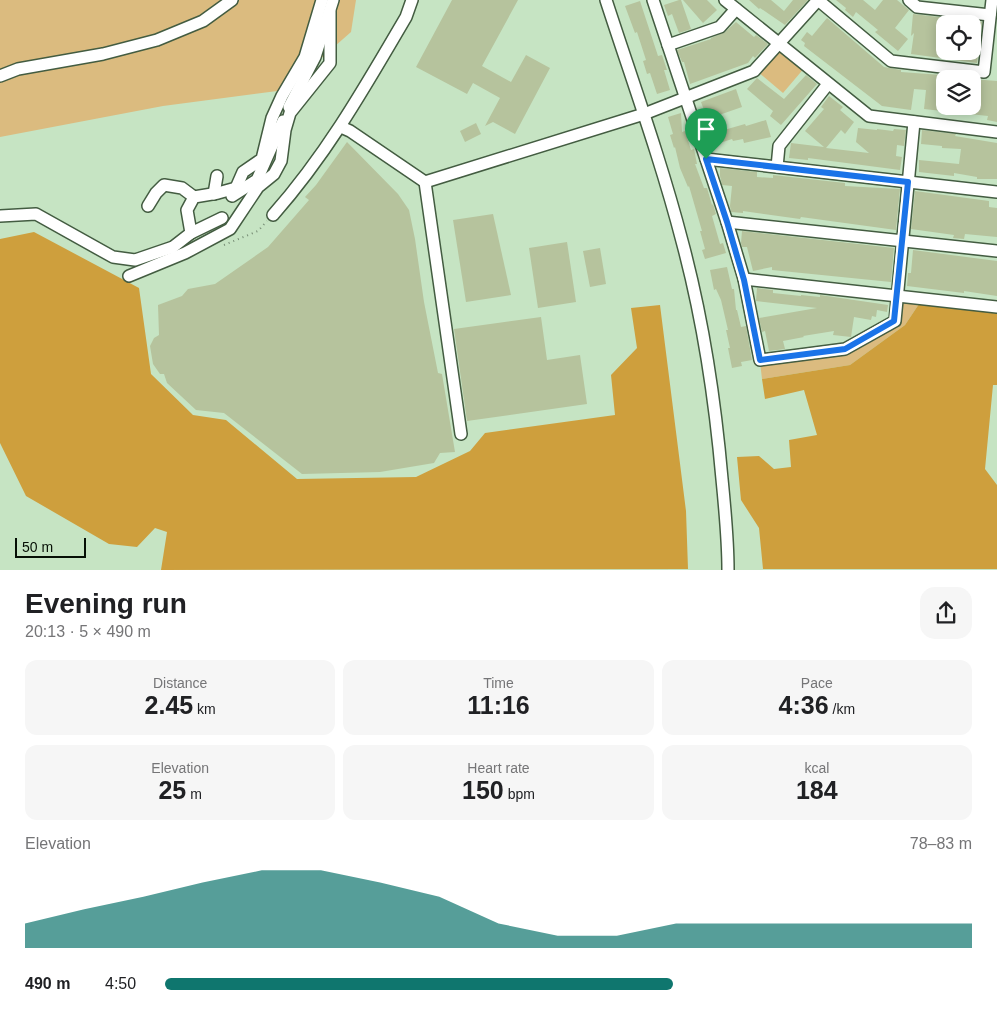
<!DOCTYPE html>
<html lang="en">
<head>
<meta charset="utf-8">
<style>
	body { margin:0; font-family:Helvetica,sans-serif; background:#f6f6f6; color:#202124; height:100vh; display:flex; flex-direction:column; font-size:19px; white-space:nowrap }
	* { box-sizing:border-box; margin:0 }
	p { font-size:16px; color:#757577 }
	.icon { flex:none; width:28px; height:28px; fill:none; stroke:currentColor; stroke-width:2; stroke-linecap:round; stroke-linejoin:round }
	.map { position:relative; height:570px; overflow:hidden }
	.side { display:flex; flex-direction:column; background:#fff; flex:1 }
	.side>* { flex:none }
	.buttons { position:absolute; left:936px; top:15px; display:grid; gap:10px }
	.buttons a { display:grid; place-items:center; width:45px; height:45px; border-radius:10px; background:#fff; box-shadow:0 2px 12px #0003; font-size:25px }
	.scale { position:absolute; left:15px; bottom:12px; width:71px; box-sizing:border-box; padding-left:5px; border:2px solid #060f05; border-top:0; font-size:14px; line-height:18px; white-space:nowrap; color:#060f05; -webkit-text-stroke:4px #c6e4c3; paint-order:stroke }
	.pin { position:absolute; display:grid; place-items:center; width:42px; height:42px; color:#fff; margin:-51px -21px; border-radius:50% 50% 50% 0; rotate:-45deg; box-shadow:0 0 5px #0007 }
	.pin .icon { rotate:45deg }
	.round { display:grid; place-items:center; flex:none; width:52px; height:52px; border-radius:15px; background:#f6f6f6 }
	.headline { display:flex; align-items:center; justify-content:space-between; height:85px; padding:0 25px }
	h1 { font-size:28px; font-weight:700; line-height:38px }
	.figures { display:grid; grid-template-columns:repeat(3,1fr); gap:8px; height:85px; padding:5px 25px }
	.figures div { display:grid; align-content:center; border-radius:12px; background:#f6f6f6; text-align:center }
	.figures b { font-size:25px; font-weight:700 }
	.figures small { font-size:14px; font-weight:400 }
	.figures p { font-size:14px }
	.chart { height:140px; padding:10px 25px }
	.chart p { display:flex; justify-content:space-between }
	.chart svg { width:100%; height:90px; margin-top:5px; fill:#0f766e; opacity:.7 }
	ul { padding:0 25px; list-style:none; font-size:16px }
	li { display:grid; grid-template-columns:80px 60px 1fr; align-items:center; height:38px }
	li i { height:12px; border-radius:6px; background:#0f766e }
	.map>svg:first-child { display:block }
</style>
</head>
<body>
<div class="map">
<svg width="997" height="570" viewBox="0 0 997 570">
	<rect width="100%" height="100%" fill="#c6e4c3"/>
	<g fill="#dbbb7f">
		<polygon points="0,0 356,0 351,32 285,90 163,106 0,137"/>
		<polygon points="778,44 806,66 783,93 758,72"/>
		<polygon points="898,298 921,301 905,325 850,365 762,379 760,362 846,351 895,323"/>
	</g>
	<g fill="#ce9f3d">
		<polygon points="34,232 139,288 151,374 193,415 226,420 297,479 416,477 470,451 485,433 615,415 611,375 637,348 631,308 660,305 686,511 688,569 161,570 167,532 155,528 137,547 109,544 26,496 0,443 0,239"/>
		<polygon points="921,301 997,308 997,385 993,385 985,469 997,485 997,569 763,569 759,528 741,500 737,457 759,456 774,469 791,467 789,440 817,435 804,390 765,399 762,379 850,365 905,325"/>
	</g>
	<g fill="#b6c39d">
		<polygon points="452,0 518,0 482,66 511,82 526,55 550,68 515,134 493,122 485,126 500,98 473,83 467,94 416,67"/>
		<polygon points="679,0 681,0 691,29 679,33 672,14 668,16 664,5"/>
		<polygon points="683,0 707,0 717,10 703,23"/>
		<polygon points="749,0 771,0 784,11 793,0 808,0 785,25 760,8 759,9"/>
		<polygon points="836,0 863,0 875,10 883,0 897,0 909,10 895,28 908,39 898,51 875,32 878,30 856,12 853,17 845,10 846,8"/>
		<polygon points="640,1 658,56 662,55 667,70 664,70 670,90 657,94 650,73 647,74 643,61 646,60 637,32 635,33 625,6"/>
		<polygon points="913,14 947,18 945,24 945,51 972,51 972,21 982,22 977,63 911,54 914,33 911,36"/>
		<polygon points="827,18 884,67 901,70 901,72 942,75 939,98 945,99 945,106 972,106 972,79 997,81 997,122 987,120 988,116 924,109 926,90 914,89 911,110 882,106 804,46 805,43 801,40 807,32 812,36"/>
		<polygon points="736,22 754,37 756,35 768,44 755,58 753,56 748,63 690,84 684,62 682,62 677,50 711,39 711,38 725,32"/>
		<polygon points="806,75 817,84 781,125 770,116 773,111 747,89 757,78 784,99"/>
		<polygon points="736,89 742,107 719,115 724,130 745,124 746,126 766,120 771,137 744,143 743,139 733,141 732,139 711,146 706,133 712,131 701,102"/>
		<polygon points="829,96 843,107 840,110 854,122 845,134 841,130 826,148 869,153 856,142 858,128 877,130 877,129 893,131 894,129 906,130 904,146 897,145 896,156 902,157 900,170 808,158 808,160 789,158 791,143 824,147 805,131 824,109 821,107"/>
		<polygon points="681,113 682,132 685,131 691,150 694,149 697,164 695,164 704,188 707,188 712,205 713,204 716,214 712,216 720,244 723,243 726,253 705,259 702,250 705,249 700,231 702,231 689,186 688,187 680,168 675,147 674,148 670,135 673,134 668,117"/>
		<polygon points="476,123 481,134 465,142 460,131"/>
		<polygon points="922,130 956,134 955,136 997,143 997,179 977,179 977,177 954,173 954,176 919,172 919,160 959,164 961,149 942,148 942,146 921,144"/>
		<polygon points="347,142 398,194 409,210 415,239 424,302 438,373 442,374 455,452 440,453 434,463 380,472 302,474 224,413 196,410 167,383 164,374 160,374 153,364 150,346 154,338 159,335 158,305 182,296 188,289 215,284 268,247 309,200 305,197 316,185"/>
		<polygon points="720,168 757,172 757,177 773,178 773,175 845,183 845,186 900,189 896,230 801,217 800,219 743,211 743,213 731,212 730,206 732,186 722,185 720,176"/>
		<polygon points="915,191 989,201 989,207 997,208 997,237 965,234 964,239 953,238 954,235 911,229"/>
		<polygon points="493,214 511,295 466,302 453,220"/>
		<polygon points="742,231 894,248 891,282 772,270 772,267 753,271 747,247 742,247 741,243"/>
		<polygon points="567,242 576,302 538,308 529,248"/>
		<polygon points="600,248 606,284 590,287 583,251"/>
		<polygon points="913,250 997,261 997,296 964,291 964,293 907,286 908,273 911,273"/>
		<polygon points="727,267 732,289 734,289 736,310 737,310 741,327 746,326 752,360 741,362 742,366 732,368 728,348 730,348 726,330 728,330 721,300 716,289 714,290 710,270"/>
		<polygon points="757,288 773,290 773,293 801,296 801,295 820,297 820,295 888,305 887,312 877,310 876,317 872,316 871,320 854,317 851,337 833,335 834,331 803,336 804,337 783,341 785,349 769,351 765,331 762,332 759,318 817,308 756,301"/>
		<polygon points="541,317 547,360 580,355 587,404 467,421 454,329"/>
	</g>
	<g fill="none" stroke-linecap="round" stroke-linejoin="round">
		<defs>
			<g id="minor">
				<path d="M606,0C632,80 661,160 682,241C703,319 715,399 722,479C725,509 728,539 728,570"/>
				<polyline points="653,0 727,222 744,279 760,360 845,349 895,321 914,122"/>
				<polyline points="725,0 869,116 997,132"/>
				<polyline points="818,0 891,61 984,72 992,0"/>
				<polyline points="909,0 917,7 990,15"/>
				<polyline points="668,45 720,27 736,9"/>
				<polyline points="0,76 18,69 103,54 157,40 203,21 232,0"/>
				<polyline points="289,107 315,57 333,0"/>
				<polyline points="341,127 350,131 425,182 644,114 754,71 818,0"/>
				<polyline points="706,159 997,192"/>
				<polyline points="777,167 779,146 828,84"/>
				<polyline points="425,182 461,434"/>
				<polyline points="214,194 217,176"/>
				<polyline points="232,196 257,180 283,121"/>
				<polyline points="148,206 156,193 164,185 182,188 194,197"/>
				<path d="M273,215C327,154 365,87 406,17L412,0"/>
				<polyline points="0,216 36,214 113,257 135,260 173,247 191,233 187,210 194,197 218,193 236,188 243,172 262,159 272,118 282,96 305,57 322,0"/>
				<polyline points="727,222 997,251"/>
				<polyline points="191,233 222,218"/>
				<polyline points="129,276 185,253 230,229 258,187 274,174 281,161 285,130 290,113 330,63 330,12"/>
				<polyline points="744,279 997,307"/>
			</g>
		</defs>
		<use href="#minor" stroke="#435c41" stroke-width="14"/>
		<polyline stroke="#768c74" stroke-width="2" stroke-dasharray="1 4" stroke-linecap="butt" points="224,245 258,231 267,221"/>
		<use href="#minor" stroke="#fff" stroke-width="11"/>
	</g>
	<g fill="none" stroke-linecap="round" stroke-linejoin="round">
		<defs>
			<polygon id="route" points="706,159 908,182 894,321 845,349 760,360 744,280 727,222"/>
		</defs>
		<use href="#route" stroke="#fff" stroke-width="10"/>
		<use href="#route" stroke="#1a73e8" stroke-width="6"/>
	</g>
</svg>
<div class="buttons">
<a><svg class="icon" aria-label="locate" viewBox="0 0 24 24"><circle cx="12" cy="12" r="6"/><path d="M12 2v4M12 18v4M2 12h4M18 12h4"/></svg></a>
<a><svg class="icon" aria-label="layers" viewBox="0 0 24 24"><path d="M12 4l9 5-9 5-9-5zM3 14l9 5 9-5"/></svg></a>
</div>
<div class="scale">50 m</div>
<div class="pin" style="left:706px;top:159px;background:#1e9e55"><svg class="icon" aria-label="arrive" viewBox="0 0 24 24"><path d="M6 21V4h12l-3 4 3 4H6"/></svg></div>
</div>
<section class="side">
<div class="headline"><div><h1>Evening run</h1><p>20:13 · 5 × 490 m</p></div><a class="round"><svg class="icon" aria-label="share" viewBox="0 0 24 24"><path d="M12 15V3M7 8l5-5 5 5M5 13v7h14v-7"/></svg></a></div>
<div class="figures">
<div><p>Distance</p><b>2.45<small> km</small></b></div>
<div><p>Time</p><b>11:16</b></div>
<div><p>Pace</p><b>4:36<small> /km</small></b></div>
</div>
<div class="figures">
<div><p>Elevation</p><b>25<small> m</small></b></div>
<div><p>Heart rate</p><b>150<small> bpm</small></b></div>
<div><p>kcal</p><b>184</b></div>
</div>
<div class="chart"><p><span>Elevation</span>78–83 m</p>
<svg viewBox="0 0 160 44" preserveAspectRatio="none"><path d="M0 44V32L10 25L20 19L30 12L40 6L50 6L60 12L70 19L80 32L90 38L100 38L110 32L120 32L130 32L140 32L150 32L160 32V44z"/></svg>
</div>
<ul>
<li><b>490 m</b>4:50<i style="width:63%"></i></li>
</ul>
</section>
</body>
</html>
